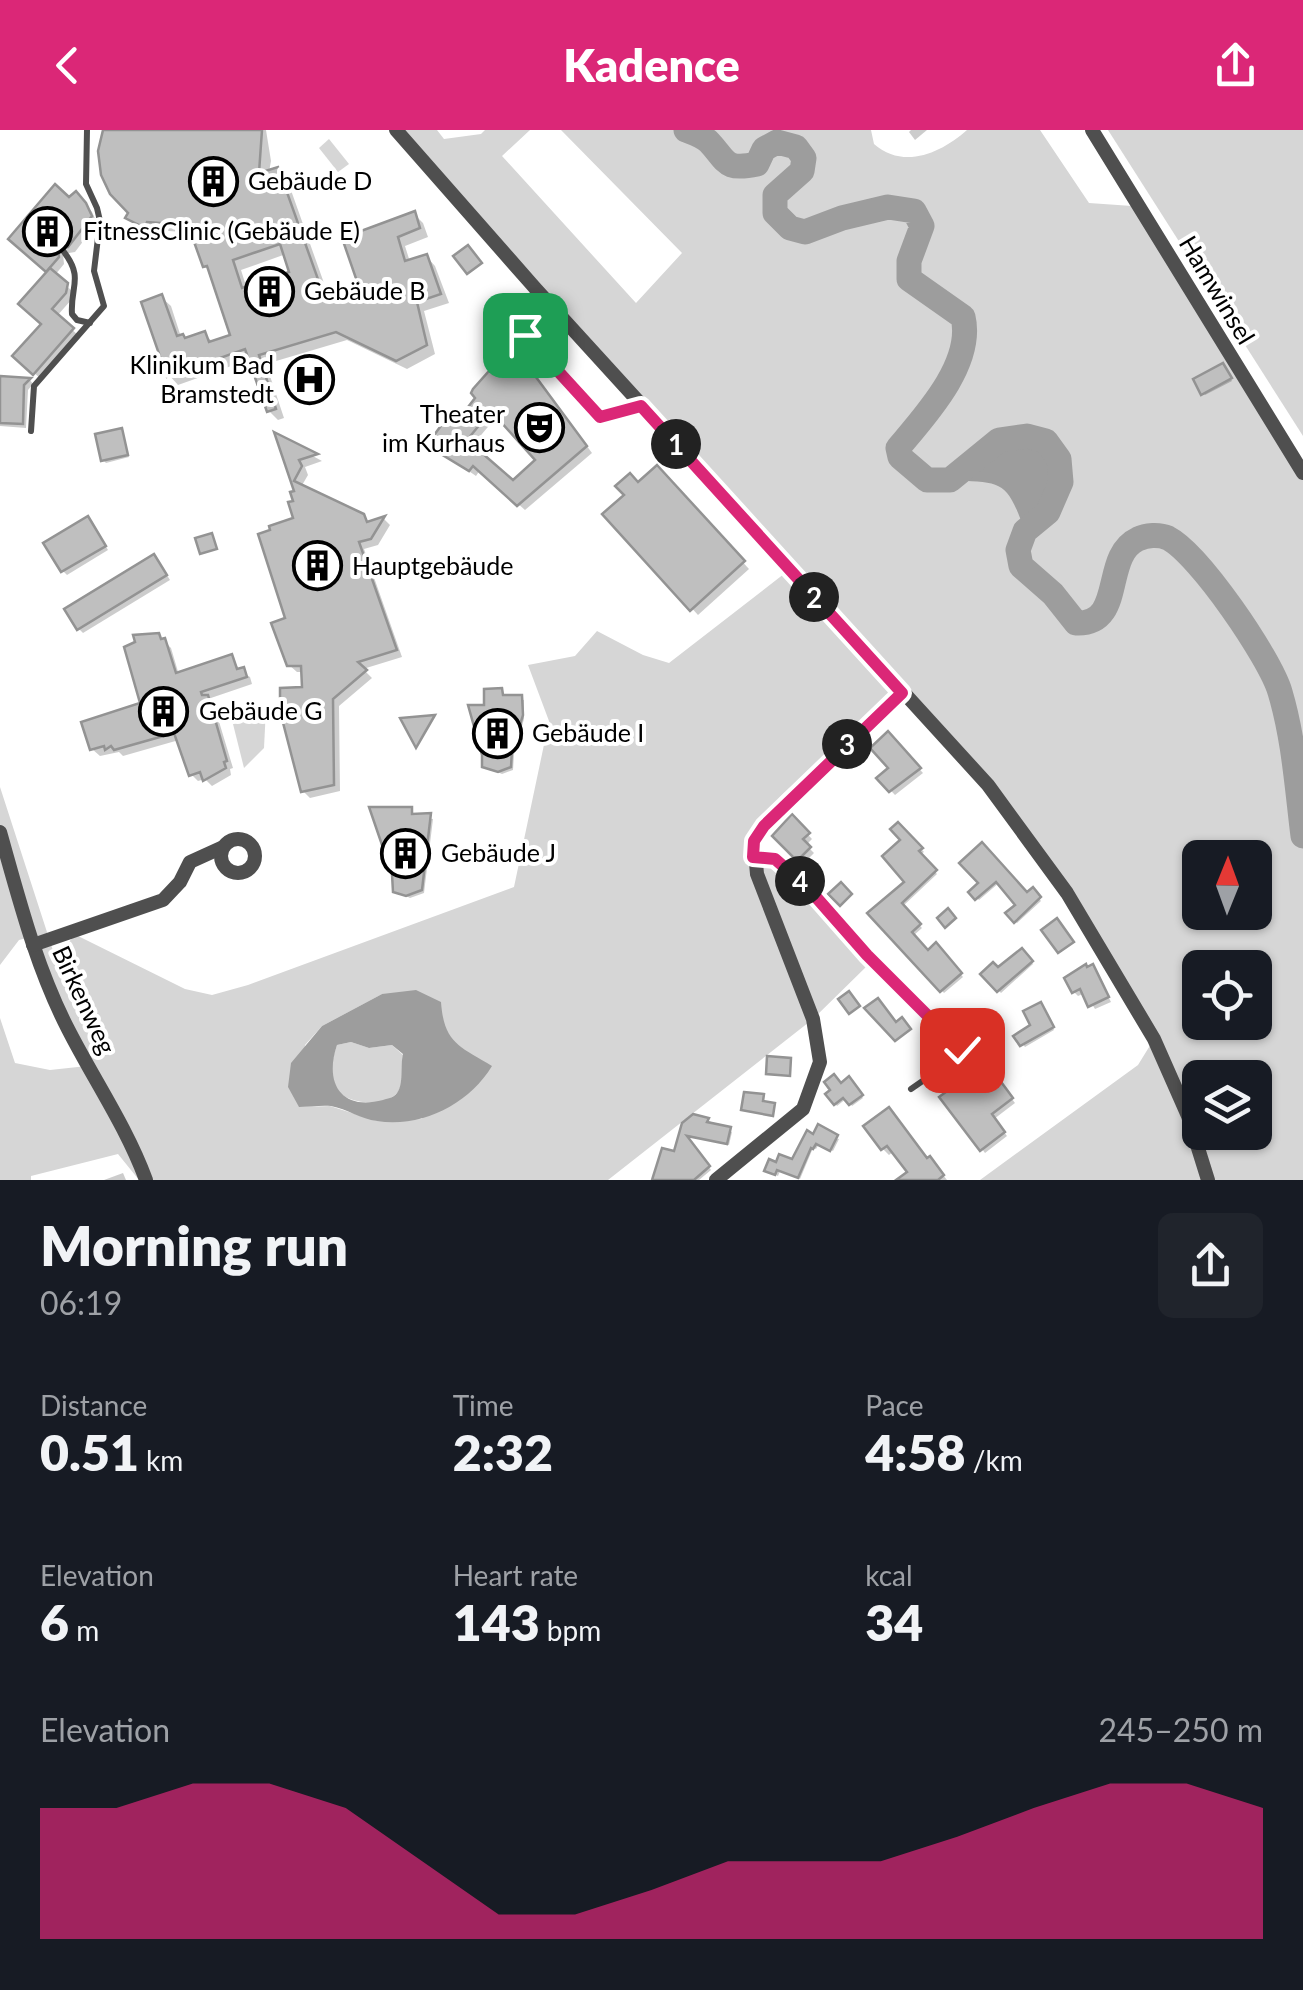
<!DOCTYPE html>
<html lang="en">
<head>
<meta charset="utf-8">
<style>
	body { margin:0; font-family:Lato,sans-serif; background:#20242c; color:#f1f3f6; height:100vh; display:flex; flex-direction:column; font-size:38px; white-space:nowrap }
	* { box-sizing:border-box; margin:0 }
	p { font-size:32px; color:#9ea1a6 }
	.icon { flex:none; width:55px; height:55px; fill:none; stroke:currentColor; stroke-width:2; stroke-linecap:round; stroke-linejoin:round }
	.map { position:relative; height:1050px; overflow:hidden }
	.panel { display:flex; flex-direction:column; background:#171b24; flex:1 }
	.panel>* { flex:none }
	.needle { width:65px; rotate:1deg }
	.buttons { position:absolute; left:1182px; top:710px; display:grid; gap:20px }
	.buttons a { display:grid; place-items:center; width:90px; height:90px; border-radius:15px; background:#171b24; box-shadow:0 2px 8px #0004; font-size:50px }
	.pin { position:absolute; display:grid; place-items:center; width:85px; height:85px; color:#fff; margin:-42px; border-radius:20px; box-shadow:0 5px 15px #0006 }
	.km { position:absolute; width:50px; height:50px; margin:-25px; border-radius:50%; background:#222; color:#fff; font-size:28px; line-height:50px; text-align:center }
	.round { display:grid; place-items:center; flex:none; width:105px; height:105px; border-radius:15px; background:#20242c }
	.summary { display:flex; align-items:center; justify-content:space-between; height:170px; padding:0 40px }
	h1 { font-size:55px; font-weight:800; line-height:75px }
	.stats { display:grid; grid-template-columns:repeat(3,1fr); gap:15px; height:170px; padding:10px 40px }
	.stats div { display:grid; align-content:center }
	.stats b { font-size:50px; font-weight:800 }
	.stats small { font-size:28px; font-weight:400 }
	.stats p { font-size:28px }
	.chart { height:280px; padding:20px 40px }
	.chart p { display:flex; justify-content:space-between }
	.chart svg { width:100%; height:180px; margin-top:10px; fill:#db2777; opacity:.7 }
	header { display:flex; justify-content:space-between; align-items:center; height:130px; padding:0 40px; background:#db2777; color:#fff; font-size:45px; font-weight:800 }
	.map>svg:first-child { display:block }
</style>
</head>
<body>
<header><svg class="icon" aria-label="back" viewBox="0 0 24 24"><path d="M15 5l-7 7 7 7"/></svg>Kadence<svg class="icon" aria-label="share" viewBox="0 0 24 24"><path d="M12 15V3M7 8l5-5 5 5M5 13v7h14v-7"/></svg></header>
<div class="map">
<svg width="1303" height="1050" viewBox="0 0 1303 1050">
	<rect width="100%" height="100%" fill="#fff"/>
	<g fill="#d6d6d6" fill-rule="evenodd">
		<path d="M396,0H437L444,9L481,4L485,0H530L502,26L636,173L682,123L561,0H871L874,14C904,40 941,23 967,0H1040L1089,73L1132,76L1303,350V1050H980L1138,935L1154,909L1067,763L988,655L895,560L781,666L748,709L807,760L868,835L813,889L608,1050H139L118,1024L31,1046V1050H0V888L15,933L50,940L87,936L30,807L19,810L0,835V657L57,833L74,804L185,859L212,865L248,855L514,757L549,591L528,535L575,526L597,501L643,525L669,533L789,440ZM1200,728H1255V782H1200ZM1200,838H1255V892H1200ZM382,864L443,895L453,913L422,989L377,991L330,976L299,977L305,915L322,896ZM1200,948H1255V1002H1200Z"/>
		<polygon points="1108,0 1303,0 1303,306"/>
		<polygon points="329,9 349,34 338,42 319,18"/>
		<polygon points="266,578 264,618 244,638 233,594 252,579"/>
		<path d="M351,912L369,918L392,915L403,925C400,936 405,955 397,963C385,977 350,975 338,961C327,949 332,929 337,915Z"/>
	</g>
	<g fill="#9d9d9d" fill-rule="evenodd">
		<path d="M1027,306C1086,322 1058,373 1025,401C1006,349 1003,353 950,350L999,310Z"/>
		<path d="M416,860L441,872C444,913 459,916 492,936C469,974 422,998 377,991C361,989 347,979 331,976C321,975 309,977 299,977L288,957L291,933L322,896L382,864ZM351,912L369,918L392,915L403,924C400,936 404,954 397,963C393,968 389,968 383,970C341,981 324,953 337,915Z"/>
	</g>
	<g fill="#0003" fill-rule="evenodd">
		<path d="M106,0H266L271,31L269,42L278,40L287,49L330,170L362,159L345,109L414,84L423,93L428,107L405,116L410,132L426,126L435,136L449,173L424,181L435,224L407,239L347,210L266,234L284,288L278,290L269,281L251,229L178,255L169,245L161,167L171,176L181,207L186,210L204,204L214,213L234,206L212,143L205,136L194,103L157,100L154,105L128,87L132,83ZM286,124L292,144L247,159L241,140Z"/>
		<polygon points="911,0 927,0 915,10 909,2"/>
		<polygon points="76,64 92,82 97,93 75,122 63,124 64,134 55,145 73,162 72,169 57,186 79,206 41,249 15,226 44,194 49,143 11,109"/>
		<path d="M525,232L592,323L525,380L480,340L476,346L438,320L478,268ZM498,285L539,330L513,354L471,317Z"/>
		<polygon points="1225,238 1232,251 1205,265 1203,263"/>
		<polygon points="0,249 30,250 33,254 28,260 26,298 0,296"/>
		<polygon points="122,301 129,327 106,333 103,330"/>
		<polygon points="278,307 322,331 305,337 308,345 301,357 369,405 370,394 384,389 390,395 378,415 364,419 402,527 363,539 372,548 339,576 340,661 310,668 303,661 304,542 297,542 289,535 288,489 297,362"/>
		<polygon points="657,338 749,439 698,485 606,384"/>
		<polygon points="92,394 108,420 67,445 63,441"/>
		<polygon points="158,431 170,450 83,503 79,499"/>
		<polygon points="158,505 171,518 179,545 232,527 240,541 250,547 252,554 208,569 214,575 233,638 230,639 231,645 212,656 205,649 198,651 191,644 179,610 123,626 119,622 100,626 92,619 144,574"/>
		<polygon points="501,561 504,567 524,570 524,589 514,624 513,640 502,644 484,636 486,577"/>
		<polygon points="888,605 923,643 895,665 880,649 891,638"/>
		<polygon points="411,679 414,686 433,689 424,763 410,768 396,761"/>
		<polygon points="792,688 812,709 806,715 814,723 803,734 775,706"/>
		<polygon points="898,695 924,722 919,725 937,744 902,777 922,798 913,806 928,823 936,816 963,847 944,863 871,784 908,752 904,710"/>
		<polygon points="963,733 1027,766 1033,761 1041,771 1017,793 1009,783 1019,775 1000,752 979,770 971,762 982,753"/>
		<polygon points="1022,821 1033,834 1001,863 983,844 998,841"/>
		<polygon points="1093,837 1111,872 1095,879 1085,863 1078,866 1074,862"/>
		<polygon points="1043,878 1054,900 1025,917 1017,907 1033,896"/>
		<polygon points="849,950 863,968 852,976 847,968 837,976 829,964"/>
		<polygon points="999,952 1015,973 994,989 1007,1006 985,1023 982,1019 975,964"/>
		<polygon points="707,990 732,1002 729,1015 686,1006 711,1040 699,1050 655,1050 676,1024 684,994"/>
		<polygon points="866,997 936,1036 947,1050 900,1050 910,1043 894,1021 889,1025 883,1019"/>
		<polygon points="808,1004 839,1009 833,1021 819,1014 816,1019 813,1018 800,1049 780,1041 778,1046 769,1042 793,1033"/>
		<polygon points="123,1043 126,1050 104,1050"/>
	</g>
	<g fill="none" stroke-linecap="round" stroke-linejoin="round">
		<path stroke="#9d9d9d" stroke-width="25" d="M686,0C694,3 703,6 709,12C727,31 724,41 757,34L764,19L777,12L796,17L804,28L802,41L775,65V83L790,98L805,102L842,88L888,77L914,81L922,96L909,131V149L963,187C974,233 926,285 898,318L900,327L927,350H950L999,310L1027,306L1046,311L1059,329L1061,352L1048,382L1025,401L1018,420L1021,436L1053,464L1076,493C1126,495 1101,426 1138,409C1146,405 1159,404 1168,408C1199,424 1270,528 1280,562C1294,609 1297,658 1303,706"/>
	</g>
	<g fill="#bfbfbf" stroke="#939393" stroke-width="2.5" fill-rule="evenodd">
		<path d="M103,0H262L259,43L278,37L325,169L359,157L342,108L415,81L420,98L398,107L405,131L427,124L441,164L417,172L427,215L396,231L336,202L259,225L276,279L267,282L245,219L167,247L141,172L162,164L177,206L183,204L185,208L205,201L209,212L230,205L207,136L203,137L188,95L147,92L145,98L125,88L128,83L110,64L101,45L98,21ZM280,114L289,142L242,158L233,130Z"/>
		<polygon points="55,54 69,67 76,61 86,73 92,86 68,117 58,118 59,127 46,142 8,109"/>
		<polygon points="468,115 482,133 467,144 453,126"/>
		<polygon points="50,138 68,153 66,163 52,179 74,198 33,245 12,226 41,194 18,174"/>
		<path d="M519,223L536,241L533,243L587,316L517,376L473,336L469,341L436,321L429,312L443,293L452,287L458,290L475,268L471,263L473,259L489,241ZM491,281L535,330L513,350L467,310Z"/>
		<polygon points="1223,233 1232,248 1201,265 1193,249"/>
		<polygon points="0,246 31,248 24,255 23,294 0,293"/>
		<polygon points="122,298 128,325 101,331 95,304"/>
		<polygon points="274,302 318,324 299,330 302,336 294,351 364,384 367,392 385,386 371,409 359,412 397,520 358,532 367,540 333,569 334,655 301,662 280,581 280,558 302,557 301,536 287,536 271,493 285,488 258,404 270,400 269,396 293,388 288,372 293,371 290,362 294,361"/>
		<polygon points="657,335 745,431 690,481 602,384 624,365 615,356 630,343 638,352"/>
		<polygon points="88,386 106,416 61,442 43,413"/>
		<polygon points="212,403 217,419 200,424 195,408"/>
		<polygon points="154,424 167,445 77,500 64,479"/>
		<polygon points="159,503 161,509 165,508 176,543 232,524 237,539 244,537 247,547 201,562 202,565 208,565 227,631 224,632 226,638 203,651 200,642 189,646 174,603 114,620 111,616 105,620 104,616 90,620 81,592 140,573 124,517 135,512 133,505"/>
		<polygon points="502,558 503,565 522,565 523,585 512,620 511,637 498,642 482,637 482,625 468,575 484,575 484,559"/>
		<polygon points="435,585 424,604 416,618 400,588"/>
		<polygon points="888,601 921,638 889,662 876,648 888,638 870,618"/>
		<polygon points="369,677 412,677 412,684 431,683 422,760 406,766 393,762 392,744"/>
		<polygon points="792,684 810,703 803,709 811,717 797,731 772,706"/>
		<polygon points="898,692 923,718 919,721 937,740 902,773 921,794 912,802 928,820 936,812 962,843 940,862 867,783 904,752 882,726 900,710 890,699"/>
		<polygon points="982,712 1027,762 1033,757 1041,767 1014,793 1005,783 1015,775 996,752 975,770 968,762 978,753 959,733"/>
		<polygon points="841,752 852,764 840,776 828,764"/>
		<polygon points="948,778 956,788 945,798 937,788"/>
		<polygon points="1057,788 1074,812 1058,823 1041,800"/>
		<polygon points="1022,818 1033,831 997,862 980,844 993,832 998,837"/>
		<polygon points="1086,834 1087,837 1093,834 1109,867 1088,877 1080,859 1072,863 1064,848"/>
		<polygon points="849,861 860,876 849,884 838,869"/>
		<polygon points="878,868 896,892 902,887 911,899 895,911 864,878"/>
		<polygon points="1041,872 1054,897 1020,916 1013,906 1030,895 1023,881"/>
		<polygon points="767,926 791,928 790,946 766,944"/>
		<polygon points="834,944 841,953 849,946 863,965 849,975 843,968 834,975 825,964 830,960 824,952"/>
		<polygon points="996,945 1013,968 992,984 1005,1002 980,1021 939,967 965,948 974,961"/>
		<polygon points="744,962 764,964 763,971 775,973 773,986 741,980"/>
		<polygon points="889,977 927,1028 930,1026 944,1045 938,1050 896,1050 907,1042 887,1016 881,1020 863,996"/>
		<polygon points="693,984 709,988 707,992 731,997 727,1014 687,1006 710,1036 694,1050 652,1050 662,1018 674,1021 682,993"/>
		<polygon points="818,994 838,1005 830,1021 816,1014 813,1019 811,1018 798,1048 777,1040 775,1045 764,1041 769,1029 776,1032 779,1024 792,1029 807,1000 813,1004"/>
	</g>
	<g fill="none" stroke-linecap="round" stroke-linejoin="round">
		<g stroke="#4f4f4f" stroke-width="6">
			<path d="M64,122C84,148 70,157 72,184L77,190L90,193"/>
			<path d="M534,160C527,178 518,195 532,213L600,287L641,276"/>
			<polyline points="31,301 34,256 104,176 94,141 100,91 97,78 86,54 87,0"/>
			<polyline points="911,959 960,925 960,915"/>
		</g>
		<g stroke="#4f4f4f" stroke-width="14">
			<polyline points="396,0 535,158 988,655 1067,763 1154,909 1188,986 1208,1050"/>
			<polyline points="1092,0 1303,343"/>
			<path d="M0,702C19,769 36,837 68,899C94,950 126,996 146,1050"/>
			<circle cx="238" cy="726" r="17"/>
			<polyline points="753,727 775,729 808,758 867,825 959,914"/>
			<polyline points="33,815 163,770 180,752 190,732 223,717"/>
			<polyline points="716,1050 803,979 820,932 813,889 757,744 754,711 788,670 902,563"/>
		</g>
	</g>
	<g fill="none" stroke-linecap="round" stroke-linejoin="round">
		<defs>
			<polyline id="route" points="525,205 600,287 641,276 902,563 764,696 754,711 753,727 775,729 808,758 867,825 962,920"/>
		</defs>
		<use href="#route" stroke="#fff" stroke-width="20"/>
		<use href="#route" stroke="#db2777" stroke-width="12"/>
	</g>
	<defs>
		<symbol id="building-ring" viewBox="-11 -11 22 22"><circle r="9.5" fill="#fff" stroke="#000" stroke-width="1.5"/><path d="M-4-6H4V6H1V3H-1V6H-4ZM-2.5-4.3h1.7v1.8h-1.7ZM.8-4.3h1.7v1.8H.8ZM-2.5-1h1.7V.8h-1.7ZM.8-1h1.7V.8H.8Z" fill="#000"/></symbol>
		<symbol id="hospital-ring" viewBox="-11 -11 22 22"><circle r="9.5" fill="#fff" stroke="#000" stroke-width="1.5"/><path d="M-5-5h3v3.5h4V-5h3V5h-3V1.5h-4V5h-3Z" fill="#000"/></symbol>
		<symbol id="theatre-ring" viewBox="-11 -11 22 22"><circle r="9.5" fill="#fff" stroke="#000" stroke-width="1.5"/><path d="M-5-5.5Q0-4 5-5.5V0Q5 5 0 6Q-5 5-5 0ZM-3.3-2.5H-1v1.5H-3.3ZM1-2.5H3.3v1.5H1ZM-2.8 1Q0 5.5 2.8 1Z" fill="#000"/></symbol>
	</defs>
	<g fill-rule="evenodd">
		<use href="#building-ring" x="186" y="24" width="55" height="55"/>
		<use href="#building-ring" x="20" y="74" width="55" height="55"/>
		<use href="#building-ring" x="242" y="134" width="55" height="55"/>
		<use href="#hospital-ring" x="282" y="222" width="55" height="55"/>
		<use href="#theatre-ring" x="512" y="270" width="55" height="55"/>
		<use href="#building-ring" x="290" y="408" width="55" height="55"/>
		<use href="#building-ring" x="136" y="554" width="55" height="55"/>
		<use href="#building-ring" x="470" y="576" width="55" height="55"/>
		<use href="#building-ring" x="378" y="696" width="55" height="55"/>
	</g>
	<g text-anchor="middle" stroke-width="8" stroke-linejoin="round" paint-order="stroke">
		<g font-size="25" fill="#000" stroke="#fff" text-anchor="start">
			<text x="248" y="60">Gebäude D</text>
			<text x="83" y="110">FitnessClinic (Gebäude E)</text>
			<text x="304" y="170">Gebäude B</text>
			<text x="274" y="244" text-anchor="end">Klinikum Bad<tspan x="274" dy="29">Bramstedt</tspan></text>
			<text x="505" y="293" text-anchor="end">Theater<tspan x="505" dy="29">im Kurhaus</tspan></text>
			<text x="352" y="445">Hauptgebäude</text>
			<text x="199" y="590">Gebäude G</text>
			<text x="532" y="612">Gebäude I</text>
			<text x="441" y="732">Gebäude J</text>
		</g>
		<g font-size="25" fill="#000" stroke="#fff">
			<text transform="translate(1217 160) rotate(59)" y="9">Hamwinsel</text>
			<text transform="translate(84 870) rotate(65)" y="9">Birkenweg</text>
		</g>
	</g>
</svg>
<div class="buttons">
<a><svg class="needle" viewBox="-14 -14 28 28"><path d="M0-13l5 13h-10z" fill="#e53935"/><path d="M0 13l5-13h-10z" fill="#9ea1a6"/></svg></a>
<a><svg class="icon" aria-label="locate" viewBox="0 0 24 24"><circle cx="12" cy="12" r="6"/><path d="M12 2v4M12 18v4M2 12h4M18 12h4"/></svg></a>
<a><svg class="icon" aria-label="layers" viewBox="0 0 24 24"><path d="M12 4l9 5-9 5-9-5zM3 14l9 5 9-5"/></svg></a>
</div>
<div class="pin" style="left:525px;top:205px;background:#1e9e55"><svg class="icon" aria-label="arrive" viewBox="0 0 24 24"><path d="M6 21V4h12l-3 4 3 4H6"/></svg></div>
<div class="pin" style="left:962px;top:920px;background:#d93025"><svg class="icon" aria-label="check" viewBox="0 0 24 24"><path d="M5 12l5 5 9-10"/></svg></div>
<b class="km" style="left:676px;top:314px">1</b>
<b class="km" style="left:814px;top:467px">2</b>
<b class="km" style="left:847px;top:614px">3</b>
<b class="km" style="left:800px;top:751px">4</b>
</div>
<section class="panel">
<div class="summary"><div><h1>Morning run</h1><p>06:19</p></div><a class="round"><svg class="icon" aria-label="share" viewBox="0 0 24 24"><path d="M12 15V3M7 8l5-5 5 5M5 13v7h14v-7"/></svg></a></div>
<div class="stats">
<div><p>Distance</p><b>0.51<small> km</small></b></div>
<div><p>Time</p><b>2:32</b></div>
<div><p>Pace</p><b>4:58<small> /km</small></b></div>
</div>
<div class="stats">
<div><p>Elevation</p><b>6<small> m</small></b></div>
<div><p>Heart rate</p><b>143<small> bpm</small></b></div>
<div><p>kcal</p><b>34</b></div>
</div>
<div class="chart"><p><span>Elevation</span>245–250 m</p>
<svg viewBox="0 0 160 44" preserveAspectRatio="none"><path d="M0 44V12L10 12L20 6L30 6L40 12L50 25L60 38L70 38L80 32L90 25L100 25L110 25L120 19L130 12L140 6L150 6L160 12V44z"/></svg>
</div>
</section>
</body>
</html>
